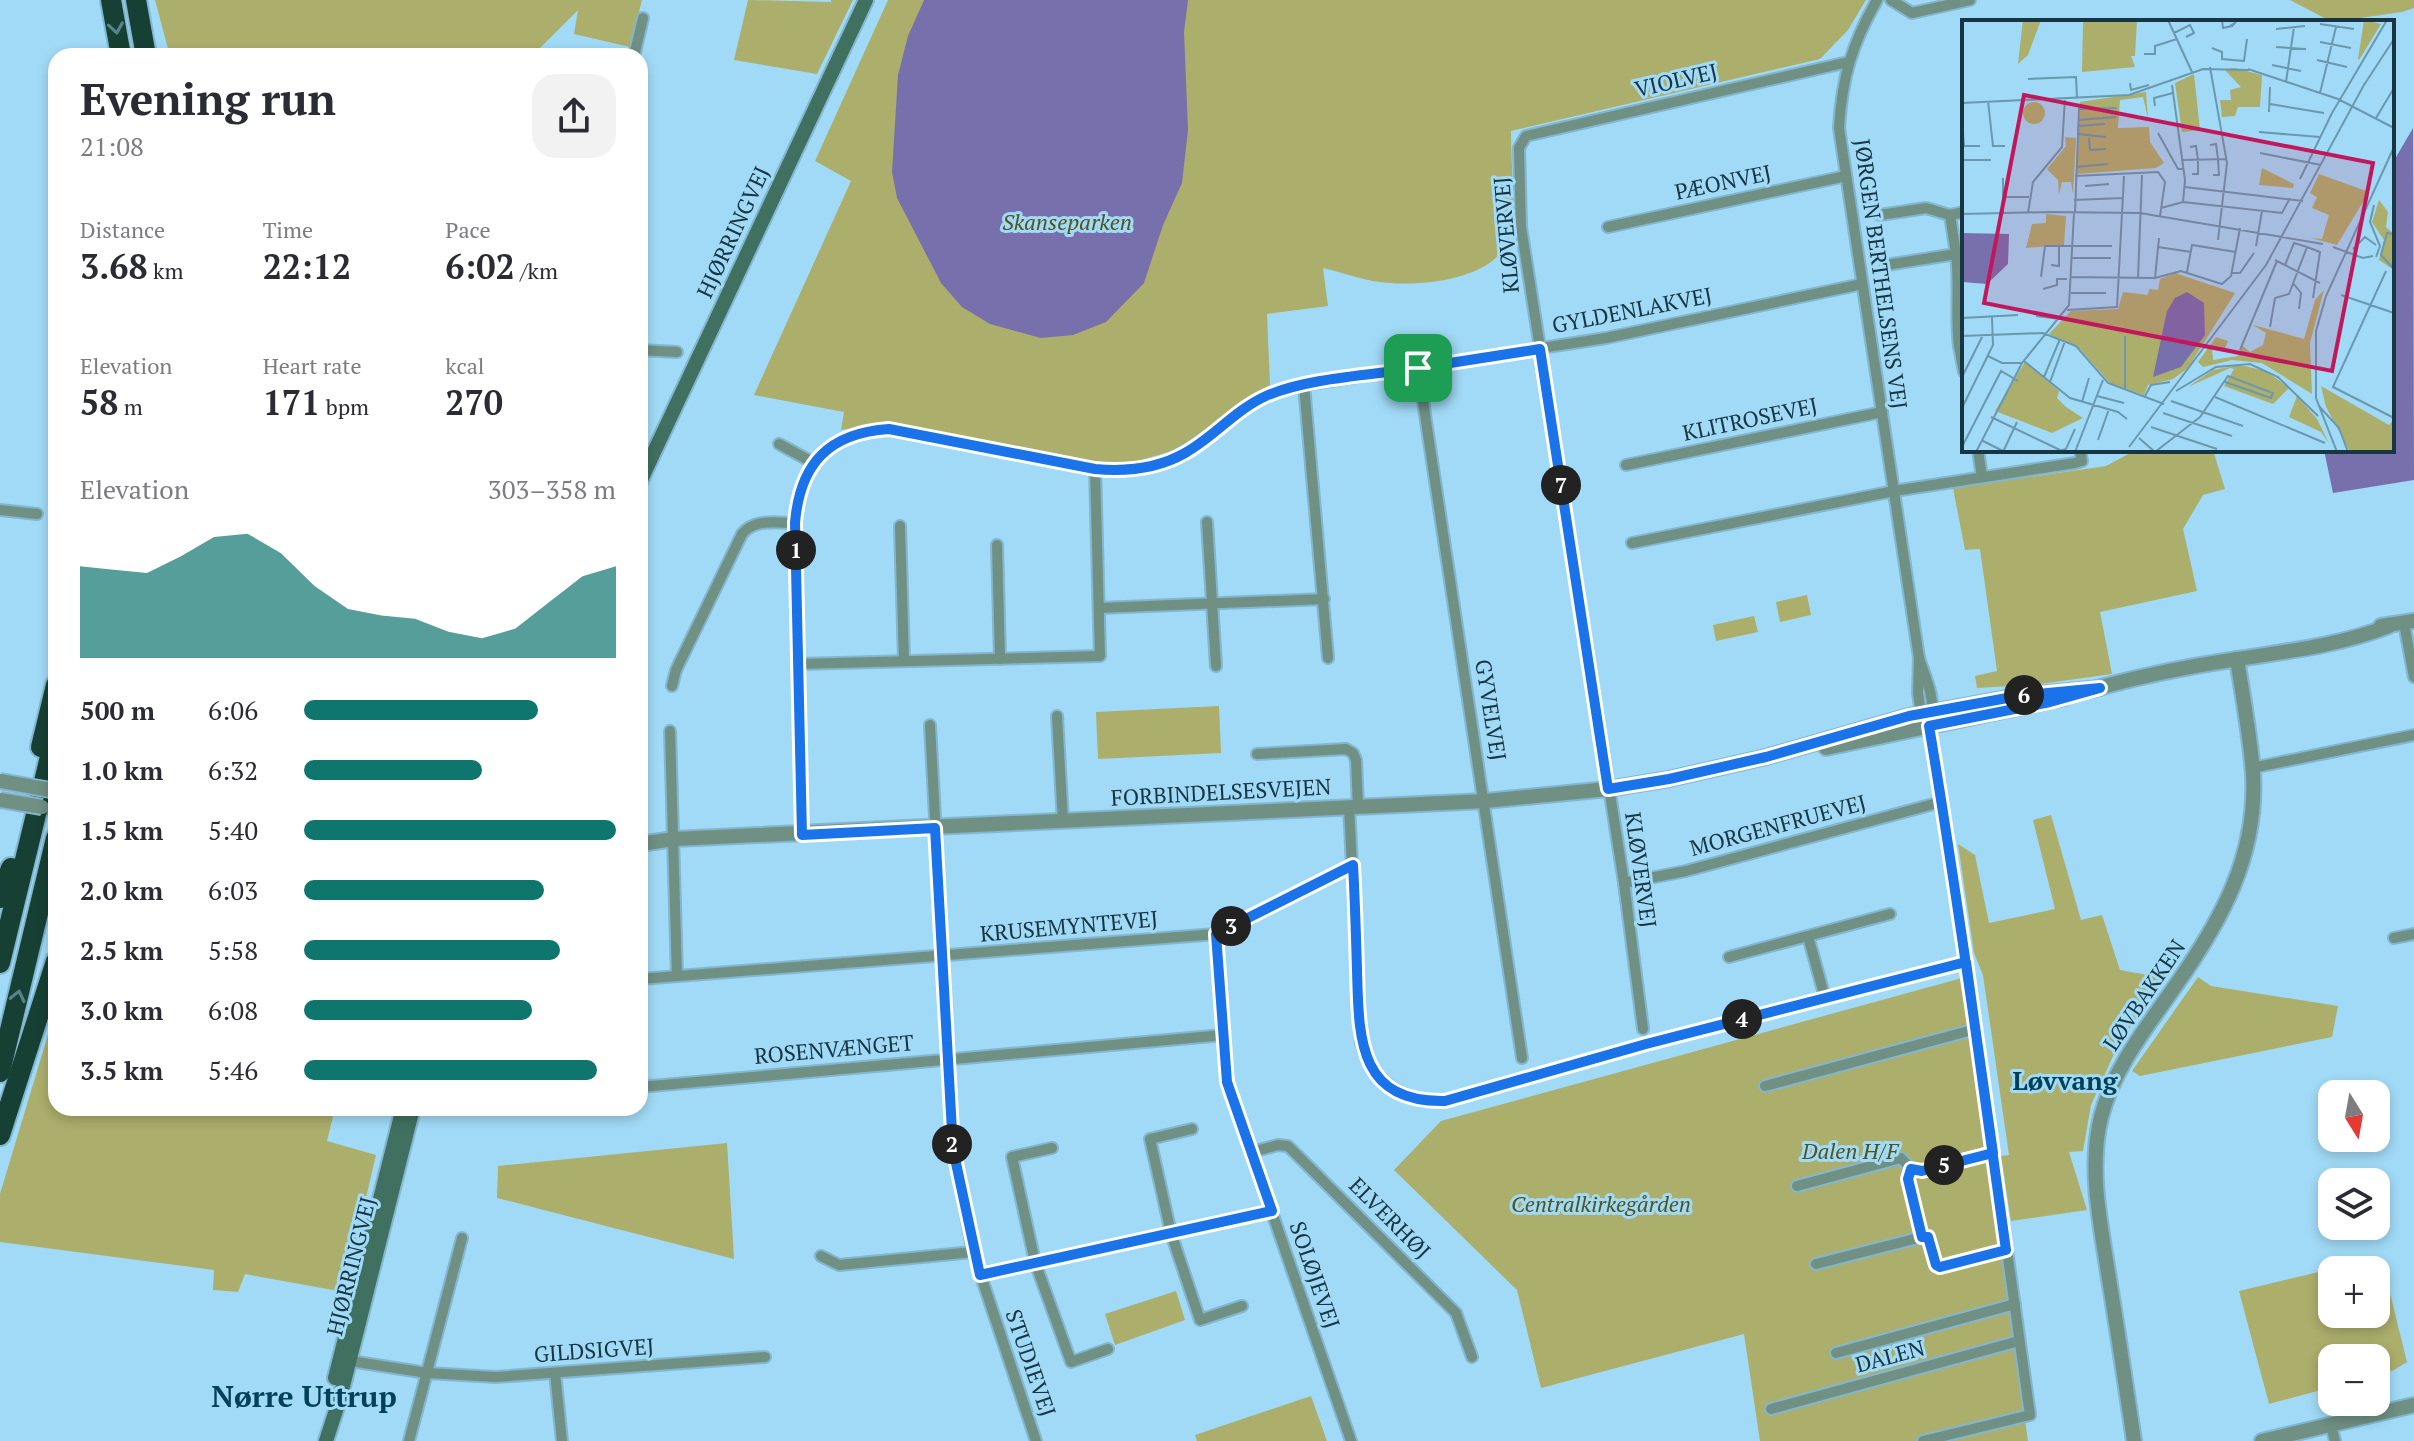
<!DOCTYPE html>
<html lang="en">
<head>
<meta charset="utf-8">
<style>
	body { margin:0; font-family:"PT Serif",serif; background:#f2f2f3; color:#2b2b33; height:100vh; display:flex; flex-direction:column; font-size:30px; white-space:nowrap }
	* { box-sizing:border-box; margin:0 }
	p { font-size:26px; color:#7c7c81 }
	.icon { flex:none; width:44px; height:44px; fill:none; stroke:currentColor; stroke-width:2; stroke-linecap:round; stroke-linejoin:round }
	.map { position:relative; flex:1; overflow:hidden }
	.side { position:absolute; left:48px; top:48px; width:600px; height:1068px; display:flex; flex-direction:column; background:#fff; border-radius:24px; box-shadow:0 4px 12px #0003 }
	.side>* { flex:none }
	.needle { width:52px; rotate:169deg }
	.controls { position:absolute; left:2318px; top:1080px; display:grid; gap:16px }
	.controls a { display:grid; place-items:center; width:72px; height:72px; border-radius:16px; background:#fff; box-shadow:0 4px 12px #0003; font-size:40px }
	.pin { position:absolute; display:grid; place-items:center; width:68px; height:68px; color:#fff; margin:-34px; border-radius:16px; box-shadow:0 4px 12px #0006 }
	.km { position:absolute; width:40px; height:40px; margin:-20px; border-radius:50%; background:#222; color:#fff; font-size:22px; line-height:40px; text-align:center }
	.round { display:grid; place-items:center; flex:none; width:84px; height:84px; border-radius:24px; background:#f2f2f3 }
	.head { display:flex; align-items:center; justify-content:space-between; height:136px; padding:0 32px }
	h1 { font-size:44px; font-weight:600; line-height:60px }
	.metrics { display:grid; grid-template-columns:repeat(3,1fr); gap:12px; height:136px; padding:8px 32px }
	.metrics div { display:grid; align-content:center }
	.metrics b { font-size:34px; font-weight:600 }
	.metrics small { font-size:22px; font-weight:400 }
	.metrics p { font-size:22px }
	.chart { height:224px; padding:16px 32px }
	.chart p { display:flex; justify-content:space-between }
	.chart svg { width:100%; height:144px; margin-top:8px; fill:#0f766e; opacity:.7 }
	ul { padding:0 32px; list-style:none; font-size:26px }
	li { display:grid; grid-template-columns:128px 96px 1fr; align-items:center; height:60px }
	li i { height:20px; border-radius:10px; background:#0f766e }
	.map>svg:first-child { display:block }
</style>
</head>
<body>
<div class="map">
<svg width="2414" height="1441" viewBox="0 0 2414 1441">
	<rect width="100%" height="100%" fill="#a1daf6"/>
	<g fill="#acae6c" fill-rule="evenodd">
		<polygon points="155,0 642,0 630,47 574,34 578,10 532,56 170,56"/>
		<polygon points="748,0 831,2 831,0 853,0 817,74 734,60"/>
		<path d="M888,0H1866L1848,30L1820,59L1511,131C1511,160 1515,204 1511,231C1504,278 1427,286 1390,283C1368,282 1344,273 1323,268L1328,306L1267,314L1270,385L1179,449L1131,463L1104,464L890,423L841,430L844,412L754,395L851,181L815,161Z"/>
		<polygon points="2290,0 2414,0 2414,8 2402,12 2332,22"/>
		<polygon points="2136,450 2213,450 2225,489 2203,495 2183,529 2197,591 2100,612 2112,674 2040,684 1977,688 1975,676 1997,671 1980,549 1965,550 1953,488 2106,466"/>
		<polygon points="1807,595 1811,615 1780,622 1776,602"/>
		<polygon points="1754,616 1758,632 1716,641 1713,625"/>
		<polygon points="1219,706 1221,753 1098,759 1096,712"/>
		<polygon points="2051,815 2081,920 2102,915 2120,970 2165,978 2118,1045 2091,1105 2083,1151 2069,1152 2087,1210 2011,1221 2001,1156 2009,1155 1983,975 1974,953 1958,844 1975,855 1989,923 2055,909 2033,820"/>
		<polygon points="2198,977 2211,986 2338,1006 2332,1037 2140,1076 2132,1071"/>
		<polygon points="1962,978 2028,1441 1760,1441 1744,1334 1541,1388 1517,1290 1394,1170 1441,1121"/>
		<polygon points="56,1008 56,1108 335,1108 327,1141 376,1155 344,1292 245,1274 238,1292 213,1290 214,1270 0,1242 0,1194"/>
		<polygon points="727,1143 734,1259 497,1198 498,1166"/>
		<path d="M2381,1257L2407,1362L2394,1370L2376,1375V1358H2332V1387L2269,1404L2239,1291ZM2332,1270H2376V1314H2332Z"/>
		<polygon points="1176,1291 1185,1320 1115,1345 1105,1314"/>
		<polygon points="1311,1396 1327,1441 1197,1441 1195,1435"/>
	</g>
	<g fill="#786fad">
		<polygon points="924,0 1188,0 1184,32 1188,130 1182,183 1163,225 1144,283 1106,322 1073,335 1041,338 990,324 962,307 941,283 897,198 892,172 898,75 908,36"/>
		<polygon points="2413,128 2414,480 2333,493 2324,450 2392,450 2392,164"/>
	</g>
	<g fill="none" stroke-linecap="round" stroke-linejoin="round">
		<defs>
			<g id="minor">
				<path d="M1877,0C1852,44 1842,77 1839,128L1919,658C1925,677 1936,699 1931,718"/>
				<polyline points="1891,0 1912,13 1970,0"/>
				<polyline points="634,56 643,18"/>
				<polyline points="1880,215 1926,208 1950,215"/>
				<polyline points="1608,227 1846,176"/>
				<polyline points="1886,265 1956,254 1950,215 1964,212"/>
				<path d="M1959,346C1955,315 1960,285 1956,254L1964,253"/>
				<polyline points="1964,346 1959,346 1964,372"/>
				<polyline points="640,350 677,352"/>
				<polyline points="1418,368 1522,1058"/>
				<polyline points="1304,385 1328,658"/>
				<polyline points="779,444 814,463"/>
				<polyline points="1978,450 1982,477"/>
				<polyline points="1626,465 1882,412"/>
				<polyline points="0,510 37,514"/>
				<polyline points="1207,522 1216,666"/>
				<polyline points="900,526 904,661"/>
				<polyline points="1632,543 1894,491 2075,463 2082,461 2080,450"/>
				<polyline points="997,545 1000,659"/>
				<polyline points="1099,608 1324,599"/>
				<polyline points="2404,623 2414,677"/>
				<polyline points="1919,658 1918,693 1921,714 1929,726 1941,802 1976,1029 2030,1415 1923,1441"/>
				<polyline points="799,664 1100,656 1095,469"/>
				<path d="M672,686L676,670L742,534C755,518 777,523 795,523"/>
				<polyline points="1057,716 1063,822"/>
				<polyline points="930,725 953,1149 973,1252 1036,1441"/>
				<polyline points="670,731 677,976"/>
				<polyline points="1257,754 1346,749 1353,753 1356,760 1358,807"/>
				<polyline points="2252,768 2414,735"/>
				<path d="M1349,807L1361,1043C1374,1083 1404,1102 1445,1101L1646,1044L1966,962"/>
				<path d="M802,835L795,523C800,463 829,432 889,429L1095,469C1155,474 1180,457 1226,423C1239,413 1252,402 1268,395C1279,391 1292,388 1304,385L1606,338L1862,284"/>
				<polyline points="1624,883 1686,871 1941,802"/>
				<polyline points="1216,934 1227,1082 1351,1441"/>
				<polyline points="1808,936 1825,998"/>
				<polyline points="2394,938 2414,934"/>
				<polyline points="1729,957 1890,914"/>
				<polyline points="640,979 1216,934 1353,865"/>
				<polyline points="1643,1029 1624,883 1521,227 1519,148 1526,136 1848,62"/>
				<polyline points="1765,1086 1976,1029"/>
				<polyline points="640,1087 1224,1035"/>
				<polyline points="1192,1129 1150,1139 1171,1233 1200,1320 1242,1306"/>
				<polyline points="1052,1148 1012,1157 1035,1262 1071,1362 1108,1349"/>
				<polyline points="1252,1152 1278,1145 1288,1146 1456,1313 1472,1357"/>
				<polyline points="1911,1169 1922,1171 1993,1153"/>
				<polyline points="1797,1186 1901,1158 1911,1169 1908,1179 1922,1237"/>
				<polyline points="821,1256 839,1265 973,1252"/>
				<polyline points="1816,1264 1922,1237 1928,1237 1936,1265 1940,1267 2006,1250"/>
				<polyline points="980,1275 1272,1211"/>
				<polyline points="1836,1353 2015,1304"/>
				<polyline points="344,1360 427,1373 496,1377 765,1357"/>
				<polyline points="555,1373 562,1441"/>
				<polyline points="1771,1409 2019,1341"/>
				<polyline points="2331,1425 2335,1441"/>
				<polyline points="409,1441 462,1238"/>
			</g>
			<g id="tertiary">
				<polyline points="2381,626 2414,621"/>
				<path d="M2091,690C2136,677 2191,666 2238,659C2289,651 2341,645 2389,626"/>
				<polyline points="1826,748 2064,698"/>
				<polyline points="42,807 56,810"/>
				<polyline points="640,844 674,839 1485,801 1608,789 1669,779 1766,757 1909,716 2018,696 2100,688"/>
				<path d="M2134,1441C2126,1387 2118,1333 2109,1279C2101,1226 2088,1170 2101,1117C2114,1067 2147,1027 2176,985C2221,921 2258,855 2253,773C2250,735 2243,697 2237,659"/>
				<polyline points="2262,1441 2414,1405"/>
			</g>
			<g id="secondary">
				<polyline points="640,482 866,0"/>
				<polyline points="335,1378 403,1108"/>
				<polyline points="326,1441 340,1398 413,1108"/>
			</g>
			<g id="motorway">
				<polyline points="111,0 121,56"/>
				<polyline points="136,0 146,56"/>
				<polyline points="41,747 56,685"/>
				<polyline points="0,898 11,868"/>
				<polyline points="0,963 56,732"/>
				<polyline points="0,1072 56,838"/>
				<polyline points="0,1135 56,961"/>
			</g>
		</defs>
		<use href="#minor" stroke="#83b6cf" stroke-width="14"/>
		<use href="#tertiary" stroke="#83b6cf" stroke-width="18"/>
		<use href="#secondary" stroke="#83b6cf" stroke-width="18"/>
		<use href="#motorway" stroke="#83b6cf" stroke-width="24"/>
		<use href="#minor" stroke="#709084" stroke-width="10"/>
		<use href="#tertiary" stroke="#709084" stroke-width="14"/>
		<use href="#secondary" stroke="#3f7060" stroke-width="14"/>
		<use href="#motorway" stroke="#164033" stroke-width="20"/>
		<defs>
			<g id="tertiary-bridge">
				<polyline points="0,781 56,791"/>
				<polyline points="0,800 42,807"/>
			</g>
		</defs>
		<use href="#tertiary-bridge" stroke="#83b6cf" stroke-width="18" stroke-linecap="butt"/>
		<use href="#tertiary-bridge" stroke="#709084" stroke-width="14"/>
	</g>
	<defs><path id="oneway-chevron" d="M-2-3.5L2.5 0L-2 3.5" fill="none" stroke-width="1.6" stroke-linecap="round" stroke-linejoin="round" transform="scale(2)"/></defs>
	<g stroke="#55858b">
		<use href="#oneway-chevron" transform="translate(116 28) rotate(81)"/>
		<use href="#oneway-chevron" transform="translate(18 996) rotate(-77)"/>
	</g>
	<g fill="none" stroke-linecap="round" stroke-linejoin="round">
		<defs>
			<path id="route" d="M1418,368C1372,375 1306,378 1266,396C1235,410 1214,437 1185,453C1157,469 1127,472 1095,469L889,429C829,433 800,463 795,523L802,835L935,828L953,1149L980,1275L1272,1211L1227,1082L1216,934L1353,865C1355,900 1356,935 1357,970C1359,1036 1357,1103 1445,1101L1646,1044L1966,962L2006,1250L1940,1267L1936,1265L1928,1237H1922L1908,1179L1911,1169L1922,1171L1993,1153C1973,1011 1953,868 1929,726L2050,702L2100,688L2018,696L1909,716L1766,757L1669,779L1608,789L1540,349L1418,368"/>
		</defs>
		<use href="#route" stroke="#fff" stroke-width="16"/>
		<use href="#route" stroke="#1a73e8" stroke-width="10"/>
	</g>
	<g text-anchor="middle" stroke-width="6" stroke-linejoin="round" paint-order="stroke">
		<g font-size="22" fill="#173543" stroke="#a1daf6">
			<text transform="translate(1676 80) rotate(-13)" y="8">VIOLVEJ</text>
			<text transform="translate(1723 182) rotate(-12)" y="8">PÆONVEJ</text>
			<text transform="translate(733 232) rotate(-65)" y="8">HJØRRINGVEJ</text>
			<text transform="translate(1506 235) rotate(-95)" y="8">KLØVERVEJ</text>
			<text transform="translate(1881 274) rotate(82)" y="8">JØRGEN BERTHELSENS VEJ</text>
			<text transform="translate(1632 310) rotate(-11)" y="8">GYLDENLAKVEJ</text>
			<text transform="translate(1750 419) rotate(-12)" y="8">KLITROSEVEJ</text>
			<text transform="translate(1491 710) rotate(81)" y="8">GYVELVEJ</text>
			<text transform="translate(1221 792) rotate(-3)" y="8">FORBINDELSESVEJEN</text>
			<text transform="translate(1778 825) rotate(-15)" y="8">MORGENFRUEVEJ</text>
			<text transform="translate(1641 870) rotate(82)" y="8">KLØVERVEJ</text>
			<text transform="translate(1069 926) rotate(-5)" y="8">KRUSEMYNTEVEJ</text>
			<text transform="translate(2144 995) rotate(-56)" y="8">LØVBAKKEN</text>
			<text transform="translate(834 1049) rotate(-5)" y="8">ROSENVÆNGET</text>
			<text transform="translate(1390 1218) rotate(45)" y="8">ELVERHØJ</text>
			<text transform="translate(351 1266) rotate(-76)" y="8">HJØRRINGVEJ</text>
			<text transform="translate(1315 1275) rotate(71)" y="8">SOLØJEVEJ</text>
			<text transform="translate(594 1350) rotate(-4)" y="8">GILDSIGVEJ</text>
			<text transform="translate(1890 1356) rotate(-15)" y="8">DALEN</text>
			<text transform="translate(1031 1363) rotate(71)" y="8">STUDIEVEJ</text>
		</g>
		<g font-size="22" font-style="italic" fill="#52531d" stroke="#a1daf6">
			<text x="1067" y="230">Skanseparken</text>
			<text x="1850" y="1159">Dalen H/F</text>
			<text x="1601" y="1212">Centralkirkegården</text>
		</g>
		<g font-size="26" font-weight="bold" fill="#004158" stroke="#a1daf6">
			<text x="2065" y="1090">Løvvang</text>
		</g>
		<g font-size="30" font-weight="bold" fill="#004158" stroke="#a1daf6">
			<text x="304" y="1407">Nørre Uttrup</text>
		</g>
	</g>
	<g transform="translate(1962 20)">
		<rect width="432" height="432" fill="#a1daf6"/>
		<path d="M61,0H79L66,35L56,44ZM175,0L173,36H169L173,47L120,52L121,2ZM402,0L419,4L397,40L396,39ZM273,48L300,55L298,87H276L273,96L260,97L258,80H269L268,70L279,67L263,50H251ZM232,54L238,110L220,112L213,63ZM184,72L186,99L181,77L158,80L156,108L187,107L188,122L202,143L194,148L114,154L118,82ZM61 93a11 11 0 1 1 22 0a11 11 0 1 1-22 0ZM103,117L114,118L111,174L109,162H100L97,175L96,160L85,149L104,126ZM300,148L332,164L331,168L297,165ZM357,154L407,172L375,225L349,218L360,219L367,195L350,188L355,177L348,173ZM417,180L426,192L424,207L432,214V250L417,240L422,220L410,202ZM84,194L104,196L102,225L64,228L70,204L84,203ZM213,253L273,273L226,348L211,359L186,365L182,375L148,363L118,329L87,314L109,291L156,289L161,272L186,275L187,269L196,270L198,259ZM362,270L348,323L350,374L300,343L270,340L241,347L236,342L254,317L266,321L262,331L250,327L251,340L276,336L281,326L288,332L301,325L304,313L291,305L342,319L353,280ZM63,342L97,371L95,378L104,387L121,398L90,413L33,391ZM278,345L304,351L327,368L311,384L262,366L272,349L268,348L226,367L251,350ZM359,366L427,405L432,399L430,432H388L364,387ZM335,376L355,399L367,423L359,412L327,397Z" fill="#acae6c"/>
		<path d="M0,213L47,214L46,244L25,264L0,262ZM225,272L242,283L243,315L219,347L191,357L205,291L213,278Z" fill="#786fad"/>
		<path fill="none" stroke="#6a98ae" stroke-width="2" d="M206,0L230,52M260,0L261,8L270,6L274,2L268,6M358,4L392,9M314,9L343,6M212,13L228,5L232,13L224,17M358,22L389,28M314,27L344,29M250,28L260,32V39L282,41L285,19M182,34H193V26L215,19M355,40L385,47M310,45L339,51M248,47L265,143L256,220M286,49L376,79L432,108M66,59L114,57L115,78M324,62L332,7M168,63L169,70L187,65M210,65L223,160L221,182M402,65L432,19M358,73L374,7M26,81L31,126H43M0,83L167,75L241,49L287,50M308,84L362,93M193,86L192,78L211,73M307,92L308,67M370,93L425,0M414,98L432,68M116,100L154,97M0,101L2,126H18M116,106L143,104M297,112L358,117M196,113L216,149H222M116,114L144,117M127,118L128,130L144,129M248,125L254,124L256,139L257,155H251M228,127L234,126L236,140V154H230M298,133L359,145M0,140H29M221,140L265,139M114,147L146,144M113,156L196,152L203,162L198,196M41,158V193M338,159L371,91M123,166L147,164M223,167L341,181M41,177H67M112,180L161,178M412,185L408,202L418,226L414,237M199,188L221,182L320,193L328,178M86,192L178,193L361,224M66,193L71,162L100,127L103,78M113,193L117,89L155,88M0,194L88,192M432,214L425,213L419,235L432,249M294,226L300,191M196,227L229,232M345,227L358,232L351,278M371,227L401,238L411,236M391,229L403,217L414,225M110,238H149M313,240L358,263M89,245L97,246V226M424,251L371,367L432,398M225,252L230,225L274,232M270,253H278L292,233M79,257L83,226H150M109,257L193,258L219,251L260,264L269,256L278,208M176,258L180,155M193,258L197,218M331,263L339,273L337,289M81,269L95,265V259H105M109,273H144M379,275L432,293M105,290L155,287L162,156M74,296L98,299M0,298L56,295M308,307L313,278L327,274L345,227L332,223L323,245M0,316L81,313L114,326L146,363L202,384M163,316V370M0,325L1,298M278,330L315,241M26,336L40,343H60M62,341L108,378L156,392L165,399M0,357L21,315M82,357L98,319M88,362L103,321M214,371L254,347L288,344L316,357L356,396M135,376L162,383M183,376L189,365L208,362M253,377L363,423M209,381L281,406M120,382L127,358M356,385L377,408L386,432M0,388L31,325L30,297M201,393L270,416M29,397L98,430M189,407L255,429M19,420L43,432M136,420L147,389M1,425L39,351L56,361M186,426L177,418L193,432M167,427L304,245L403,63M97,431L104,429L113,409M14,432L60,343L107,285L112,193M41,432L55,402M113,432L141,360M193,432L238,397L266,356L311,373L309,378L263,362M375,432L354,378V311L364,276L432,127"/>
		<path fill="#c2185b" fill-opacity="0.15" stroke="#c2185b" stroke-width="4" d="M62,75L411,143L370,351L22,283Z"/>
		<rect width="432" height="432" fill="none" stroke="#173543" stroke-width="4"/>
	</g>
</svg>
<div class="controls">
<a><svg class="needle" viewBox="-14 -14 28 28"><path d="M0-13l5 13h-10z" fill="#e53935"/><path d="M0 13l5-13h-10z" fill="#7c7c81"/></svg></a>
<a><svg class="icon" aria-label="layers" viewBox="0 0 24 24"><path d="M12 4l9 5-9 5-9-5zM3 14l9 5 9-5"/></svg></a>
<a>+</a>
<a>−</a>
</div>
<div class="pin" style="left:1418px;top:368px;background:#1e9e55"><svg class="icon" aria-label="arrive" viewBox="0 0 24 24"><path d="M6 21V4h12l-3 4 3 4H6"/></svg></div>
<b class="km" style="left:796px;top:550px">1</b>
<b class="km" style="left:952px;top:1144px">2</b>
<b class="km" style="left:1231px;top:926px">3</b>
<b class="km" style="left:1742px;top:1019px">4</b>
<b class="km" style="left:1944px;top:1165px">5</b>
<b class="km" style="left:2024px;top:695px">6</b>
<b class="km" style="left:1561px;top:485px">7</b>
<section class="side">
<div class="head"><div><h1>Evening run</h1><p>21:08</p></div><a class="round"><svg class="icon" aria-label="share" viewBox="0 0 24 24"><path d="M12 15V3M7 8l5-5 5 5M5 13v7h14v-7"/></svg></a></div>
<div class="metrics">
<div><p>Distance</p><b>3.68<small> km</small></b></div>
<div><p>Time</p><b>22:12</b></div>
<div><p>Pace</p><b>6:02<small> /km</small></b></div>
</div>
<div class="metrics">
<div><p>Elevation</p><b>58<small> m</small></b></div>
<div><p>Heart rate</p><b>171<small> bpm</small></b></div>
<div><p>kcal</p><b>270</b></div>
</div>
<div class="chart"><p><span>Elevation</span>303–358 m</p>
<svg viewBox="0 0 160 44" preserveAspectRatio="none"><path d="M0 44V16L10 17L20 18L30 13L40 7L50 6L60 12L70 22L80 29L90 31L100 32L110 36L120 38L130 35L140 27L150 19L160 16V44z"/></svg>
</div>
<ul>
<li><b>500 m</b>6:06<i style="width:75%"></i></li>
<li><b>1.0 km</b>6:32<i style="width:57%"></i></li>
<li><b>1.5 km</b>5:40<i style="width:100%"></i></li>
<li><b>2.0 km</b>6:03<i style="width:77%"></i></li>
<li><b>2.5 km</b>5:58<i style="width:82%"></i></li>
<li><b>3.0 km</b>6:08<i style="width:73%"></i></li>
<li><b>3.5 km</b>5:46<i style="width:94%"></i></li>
</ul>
</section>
</div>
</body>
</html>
